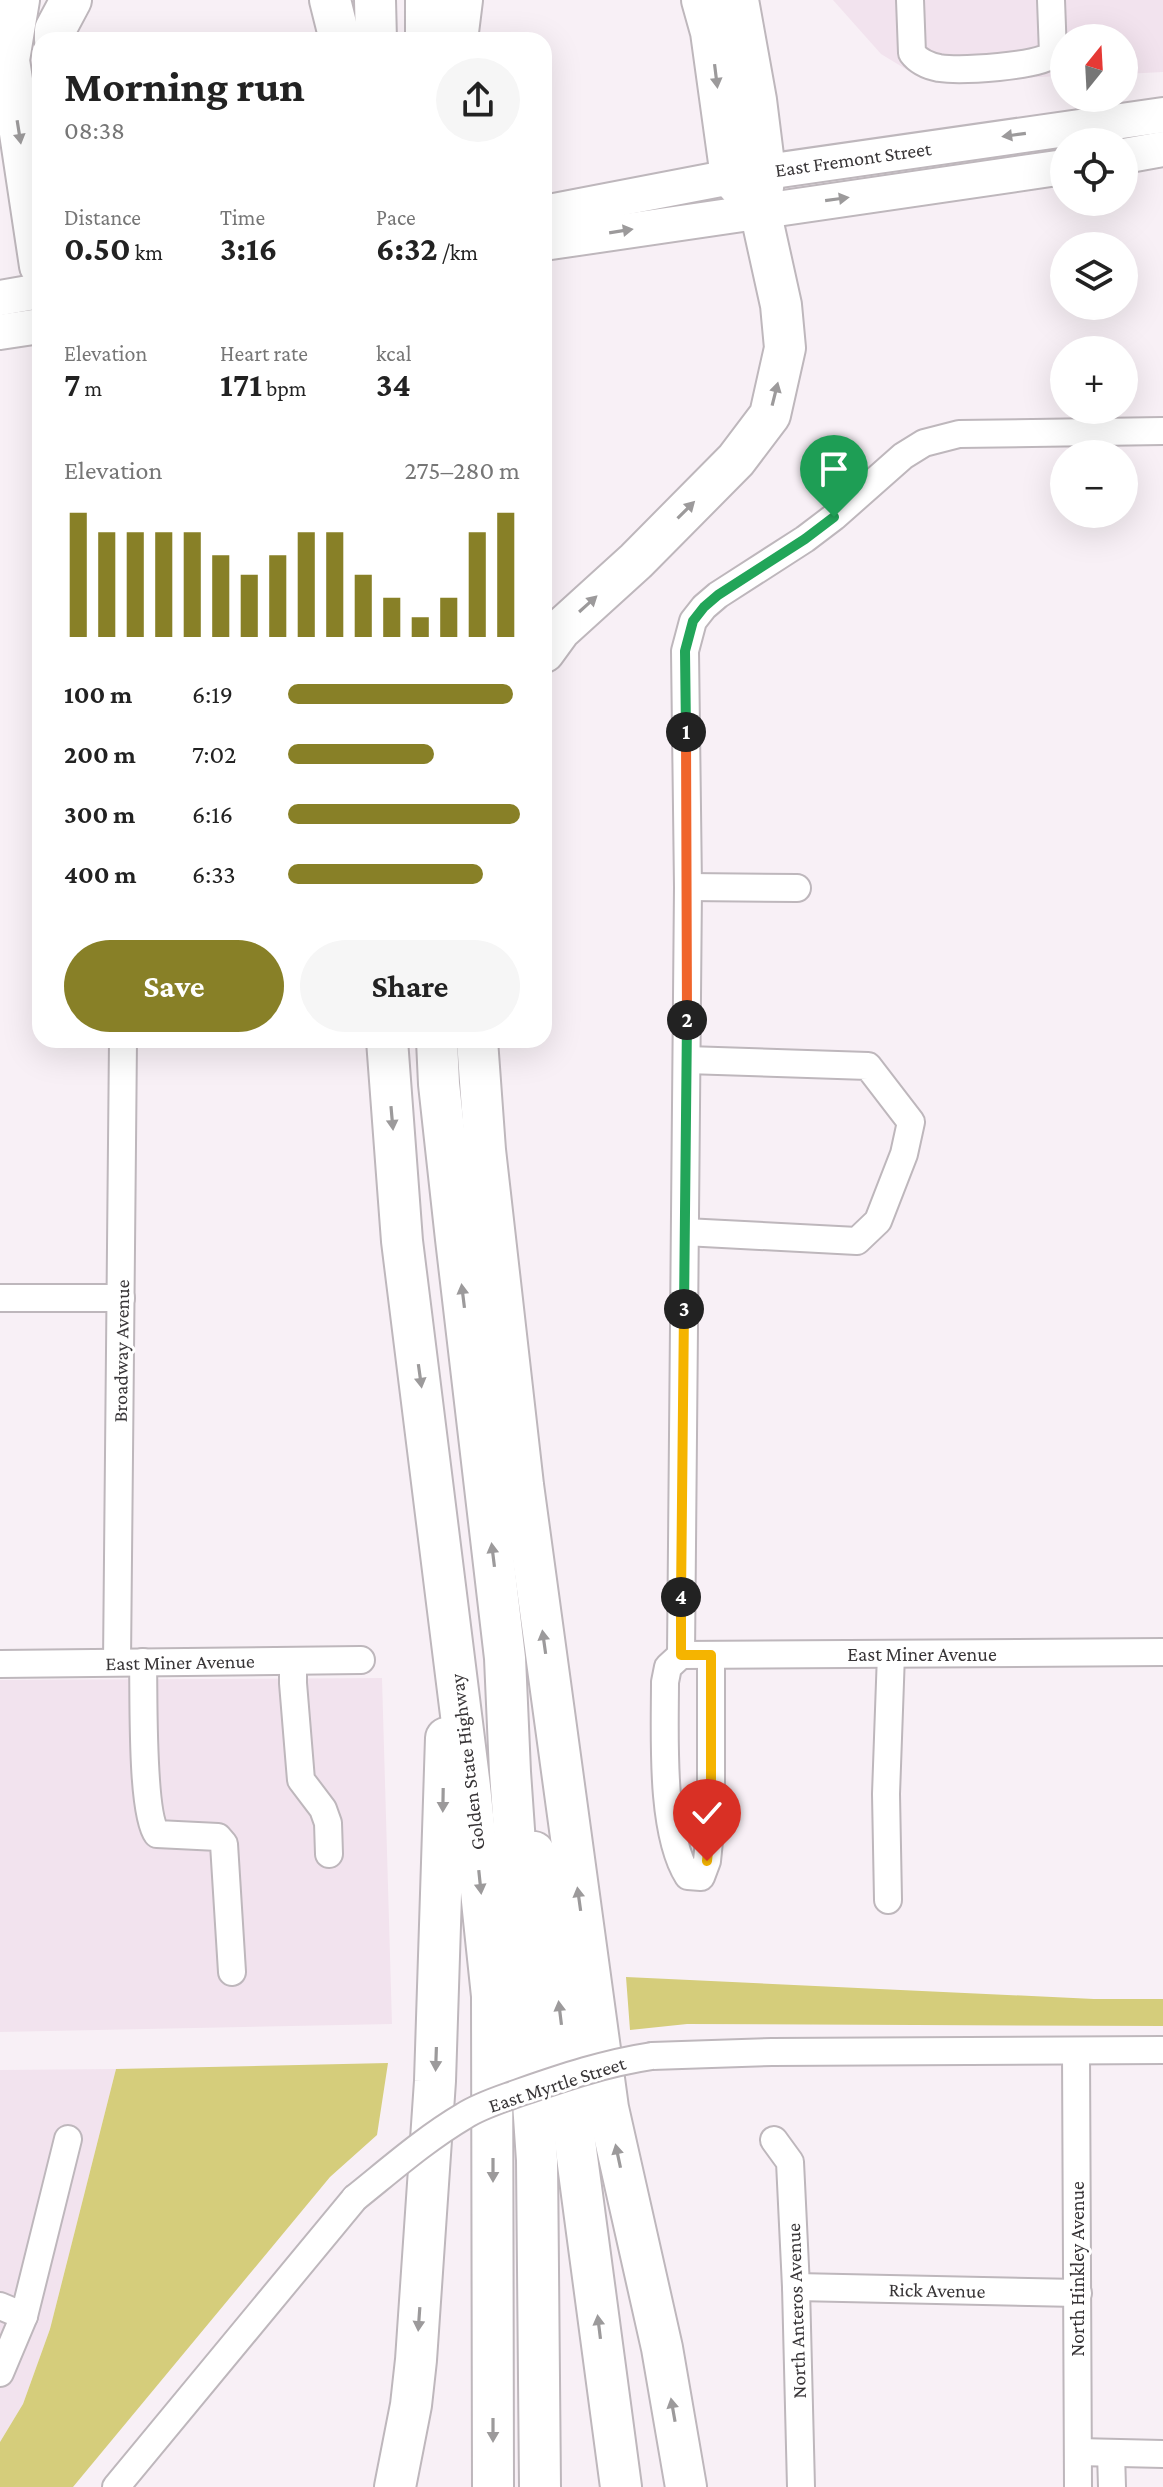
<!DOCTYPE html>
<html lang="en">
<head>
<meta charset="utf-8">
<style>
	body { margin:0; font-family:"Crimson Pro",serif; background:#f6f6f6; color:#222; height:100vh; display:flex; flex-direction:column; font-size:30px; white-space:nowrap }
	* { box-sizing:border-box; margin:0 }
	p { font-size:26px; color:#767676 }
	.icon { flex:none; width:44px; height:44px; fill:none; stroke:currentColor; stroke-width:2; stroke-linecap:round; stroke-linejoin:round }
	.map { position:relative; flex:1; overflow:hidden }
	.sheet { position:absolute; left:32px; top:32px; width:520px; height:1016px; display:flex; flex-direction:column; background:#fff; border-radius:24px; box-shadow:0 8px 32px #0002 }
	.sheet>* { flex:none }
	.needle { width:52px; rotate:18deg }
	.fabs { position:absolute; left:1050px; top:24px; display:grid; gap:16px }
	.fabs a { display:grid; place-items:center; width:88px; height:88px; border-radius:50%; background:#fff; box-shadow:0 8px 32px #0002; font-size:40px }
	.pin { position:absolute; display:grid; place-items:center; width:68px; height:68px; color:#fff; margin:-82px -34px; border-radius:50% 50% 50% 0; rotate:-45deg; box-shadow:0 0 8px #0007 }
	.pin .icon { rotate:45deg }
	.km { position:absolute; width:40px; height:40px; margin:-20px; border-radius:50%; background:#222; color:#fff; font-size:22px; line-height:40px; text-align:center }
	.round { display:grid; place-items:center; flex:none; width:84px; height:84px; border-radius:42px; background:#f6f6f6 }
	.head { display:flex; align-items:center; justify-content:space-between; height:136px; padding:0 32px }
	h1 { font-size:44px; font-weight:700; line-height:60px }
	.metrics { display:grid; grid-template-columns:repeat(3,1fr); gap:12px; height:136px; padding:8px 32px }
	.metrics div { display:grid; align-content:center }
	.metrics b { font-size:34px; font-weight:700 }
	.metrics small { font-size:22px; font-weight:400 }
	.metrics p { font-size:22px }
	.chart { height:224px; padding:16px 32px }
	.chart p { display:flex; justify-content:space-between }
	.chart svg { width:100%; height:144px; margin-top:8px; stroke:#888027; stroke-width:6 }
	.action { display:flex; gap:16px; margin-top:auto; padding:16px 32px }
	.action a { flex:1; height:92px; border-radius:48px; background:#888027; color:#fff; font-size:32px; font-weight:700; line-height:92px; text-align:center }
	.action a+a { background:#f6f6f6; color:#222 }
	ul { padding:0 32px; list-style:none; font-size:26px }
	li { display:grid; grid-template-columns:128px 96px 1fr; align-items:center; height:60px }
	li i { height:20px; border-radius:10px; background:#888027 }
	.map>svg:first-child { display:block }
</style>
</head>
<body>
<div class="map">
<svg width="1163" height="2487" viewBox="0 0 1163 2487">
	<rect width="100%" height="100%" fill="#f8f0f6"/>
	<g fill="#f2e3ee">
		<polygon points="833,0 1163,0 1163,72 1124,74 1124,38 1064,38 1064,76 945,81 909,71 881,54"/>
		<polygon points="382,1678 392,2024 0,2032 0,1680"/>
		<polygon points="116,2069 50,2329 23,2404 0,2442 0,2070"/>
	</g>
	<g fill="#d5cd7b">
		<polygon points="626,1977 1094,1999 1163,1999 1163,2026 687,2024 630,2030"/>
		<polygon points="388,2063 377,2135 330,2177 73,2487 0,2487 0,2442 23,2404 50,2329 116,2069"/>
	</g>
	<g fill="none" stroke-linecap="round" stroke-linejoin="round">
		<defs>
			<g id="minor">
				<path d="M910,0L912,53C918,61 929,66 939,68C960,71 1039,67 1053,54L1051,0"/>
				<polyline points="688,887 797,888"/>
				<polyline points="685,1232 857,1241 878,1221 904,1154 911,1122 868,1066 687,1060"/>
				<polyline points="0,1298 121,1298"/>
				<polyline points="681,1655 688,887 685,651 693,621 704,607 718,595 805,539 834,517 903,456 924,443 959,434 1163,431"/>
				<polyline points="681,1655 1163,1652"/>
				<path d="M681,1655L668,1667L665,1682C665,1734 660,1832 688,1876L701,1877L707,1861L711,1821V1655"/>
				<polyline points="293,1661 293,1683 301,1780 323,1809 328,1823 329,1854"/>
				<polyline points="117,1662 123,1040"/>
				<path d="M143,1662C144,1694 141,1813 157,1834L218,1837L224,1844L232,1972"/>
				<polyline points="0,1664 361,1660"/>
				<polyline points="888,1900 886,1794 891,1654"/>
				<polyline points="1076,2052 1078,2487"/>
				<polyline points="652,2056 772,2052 1163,2050"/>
				<polyline points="774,2140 790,2162 796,2287 801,2487"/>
				<polyline points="796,2287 1078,2293"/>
				<polyline points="0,2306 24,2316"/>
				<polyline points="0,2373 24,2316 68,2139"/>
				<polyline points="1078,2452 1163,2454"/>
				<polyline points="1111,2453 1112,2487"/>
				<polyline points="116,2487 355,2198"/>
			</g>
			<g id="major">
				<polyline points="1124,156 1163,149"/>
				<polyline points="544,213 731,177 1163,115"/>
				<polyline points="544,243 1064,167"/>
				<polyline points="0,298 40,291"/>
				<polyline points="0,332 40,326"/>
			</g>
			<g id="highway">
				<polyline points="19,0 9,60 40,266"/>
				<polyline points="330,0 340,40"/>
				<polyline points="375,0 376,40"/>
				<polyline points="426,0 426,40"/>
				<polyline points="702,0 711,32 731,177 760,210"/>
				<polyline points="55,40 55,30 71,0"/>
				<polyline points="457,40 462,0"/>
				<polyline points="544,652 560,630 636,561 736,460 770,415 785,348 781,305 760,210 765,172 756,100 738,0"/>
				<polyline points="387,1040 402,1241 470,1787 492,1996 493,2487"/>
				<polyline points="437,1040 439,1084 456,1239 505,1658 510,1772 537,2160 540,2487"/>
				<polyline points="477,1040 485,1150 523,1485 608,2108 662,2348 686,2487"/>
				<polyline points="534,1852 546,1893 577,2157 621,2487"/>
				<polyline points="395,2487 411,2405 416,2360 435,2081 446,1738"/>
			</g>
		</defs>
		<use href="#minor" stroke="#beb7bc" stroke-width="30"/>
		<use href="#major" stroke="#beb7bc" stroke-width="38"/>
		<use href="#highway" stroke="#beb7bc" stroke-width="44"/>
		<use href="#minor" stroke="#fff" stroke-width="26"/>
		<use href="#major" stroke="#fff" stroke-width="34"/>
		<use href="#highway" stroke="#fff" stroke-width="40"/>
		<defs>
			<path id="minor-bridge" d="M355,2198C390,2170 425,2139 464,2116C481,2105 502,2099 521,2092C564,2077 606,2063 652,2056"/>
		</defs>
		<use href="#minor-bridge" stroke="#beb7bc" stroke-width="30" stroke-linecap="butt"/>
		<use href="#minor-bridge" stroke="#fff" stroke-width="26"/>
	</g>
	<defs><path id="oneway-solid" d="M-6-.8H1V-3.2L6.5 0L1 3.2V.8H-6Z" transform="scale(2)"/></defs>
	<g fill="#9c9a9b">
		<use href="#oneway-solid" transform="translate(716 76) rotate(83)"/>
		<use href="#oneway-solid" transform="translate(19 132) rotate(81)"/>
		<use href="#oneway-solid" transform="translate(1014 135) rotate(172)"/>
		<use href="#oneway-solid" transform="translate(837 199) rotate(-8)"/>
		<use href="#oneway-solid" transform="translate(621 231) rotate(-9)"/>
		<use href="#oneway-solid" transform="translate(775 394) rotate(-76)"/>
		<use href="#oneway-solid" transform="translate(686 510) rotate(-45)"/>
		<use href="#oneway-solid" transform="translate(588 604) rotate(-42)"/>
		<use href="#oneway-solid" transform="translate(392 1118) rotate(85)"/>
		<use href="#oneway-solid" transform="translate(463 1296) rotate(-97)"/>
		<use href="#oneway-solid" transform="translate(420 1376) rotate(82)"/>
		<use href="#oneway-solid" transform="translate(493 1555) rotate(-97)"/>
		<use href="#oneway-solid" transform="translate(544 1642) rotate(-98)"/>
		<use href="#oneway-solid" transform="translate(443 1800) rotate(91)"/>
		<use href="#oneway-solid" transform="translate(480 1882) rotate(84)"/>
		<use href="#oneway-solid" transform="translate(579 1899) rotate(-98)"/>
		<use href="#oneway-solid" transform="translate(560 2013) rotate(-97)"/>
		<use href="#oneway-solid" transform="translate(436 2059) rotate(92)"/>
		<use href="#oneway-solid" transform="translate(618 2156) rotate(-102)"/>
		<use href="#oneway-solid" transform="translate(493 2170) rotate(90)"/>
		<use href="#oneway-solid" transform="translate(419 2319) rotate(94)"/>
		<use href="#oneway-solid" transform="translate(599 2327) rotate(-97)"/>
		<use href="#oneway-solid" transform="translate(673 2410) rotate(-100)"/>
		<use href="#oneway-solid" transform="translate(493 2430) rotate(90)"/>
	</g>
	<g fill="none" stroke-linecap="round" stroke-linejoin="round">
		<defs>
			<polyline id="split-1" points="686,732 685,651 693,621 704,607 718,595 805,539 834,517"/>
			<polyline id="split-2" points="686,732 687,1020"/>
			<polyline id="split-3" points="684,1309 687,1020"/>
			<polyline id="split-4" points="681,1597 684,1309"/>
			<polyline id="split-5" points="681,1597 681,1655 711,1655 711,1821 707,1861"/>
		</defs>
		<use href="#split-1" stroke="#fff" stroke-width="16"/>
		<use href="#split-2" stroke="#fff" stroke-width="16"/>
		<use href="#split-3" stroke="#fff" stroke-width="16"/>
		<use href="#split-4" stroke="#fff" stroke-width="16"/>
		<use href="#split-5" stroke="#fff" stroke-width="16"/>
		<use href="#split-1" stroke="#22a559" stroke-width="10"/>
		<use href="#split-2" stroke="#f0652b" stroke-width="10"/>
		<use href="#split-3" stroke="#22a559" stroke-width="10"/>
		<use href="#split-4" stroke="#f5b400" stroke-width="10"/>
		<use href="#split-5" stroke="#f5b400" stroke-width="10"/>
	</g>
	<g text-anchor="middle" stroke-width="6" stroke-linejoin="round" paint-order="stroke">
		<g font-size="20" fill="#383537" stroke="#fff">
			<text transform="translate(853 159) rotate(-8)" y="7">East Fremont Street</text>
			<text transform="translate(121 1351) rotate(-89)" y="7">Broadway Avenue</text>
			<text x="922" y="1661">East Miner Avenue</text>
			<text transform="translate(180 1662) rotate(-1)" y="7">East Miner Avenue</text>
			<text transform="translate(467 1762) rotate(-97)" y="7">Golden State Highway</text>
			<text transform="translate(557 2084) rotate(-18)" y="7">East Myrtle Street</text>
			<text transform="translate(1077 2269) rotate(-90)" y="7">North Hinkley Avenue</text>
			<text transform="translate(937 2290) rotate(1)" y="7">Rick Avenue</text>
			<text transform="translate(796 2311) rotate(-92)" y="7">North Anteros Avenue</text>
		</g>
	</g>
</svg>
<div class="fabs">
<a><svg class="needle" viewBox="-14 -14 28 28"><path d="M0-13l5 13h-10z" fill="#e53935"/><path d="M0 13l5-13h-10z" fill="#767676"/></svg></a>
<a><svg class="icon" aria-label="locate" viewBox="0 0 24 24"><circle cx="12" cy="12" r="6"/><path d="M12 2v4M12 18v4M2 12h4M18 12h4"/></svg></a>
<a><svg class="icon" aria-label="layers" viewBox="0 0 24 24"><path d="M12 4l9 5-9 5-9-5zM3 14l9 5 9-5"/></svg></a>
<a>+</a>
<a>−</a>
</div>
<div class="pin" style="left:834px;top:517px;background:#1e9e55"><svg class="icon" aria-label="arrive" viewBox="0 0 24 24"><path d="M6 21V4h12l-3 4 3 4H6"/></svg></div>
<div class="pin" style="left:707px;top:1861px;background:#d93025"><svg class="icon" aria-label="check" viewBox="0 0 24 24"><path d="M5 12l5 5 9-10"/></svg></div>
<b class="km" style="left:686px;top:732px">1</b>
<b class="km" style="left:687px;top:1020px">2</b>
<b class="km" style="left:684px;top:1309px">3</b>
<b class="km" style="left:681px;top:1597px">4</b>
<section class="sheet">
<div class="head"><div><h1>Morning run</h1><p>08:38</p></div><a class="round"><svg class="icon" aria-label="share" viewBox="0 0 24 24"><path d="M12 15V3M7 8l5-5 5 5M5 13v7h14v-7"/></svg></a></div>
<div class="metrics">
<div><p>Distance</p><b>0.50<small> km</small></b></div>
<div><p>Time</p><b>3:16</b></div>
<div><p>Pace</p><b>6:32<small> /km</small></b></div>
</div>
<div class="metrics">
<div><p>Elevation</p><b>7<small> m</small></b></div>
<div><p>Heart rate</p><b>171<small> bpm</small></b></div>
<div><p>kcal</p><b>34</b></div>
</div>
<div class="chart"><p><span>Elevation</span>275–280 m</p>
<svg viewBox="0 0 160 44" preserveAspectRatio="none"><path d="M5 44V6M15 44V12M25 44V12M35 44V12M45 44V12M55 44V19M65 44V25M75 44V19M85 44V12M95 44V12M105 44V25M115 44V32M125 44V38M135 44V32M145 44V12M155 44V6"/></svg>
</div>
<ul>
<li><b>100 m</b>6:19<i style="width:97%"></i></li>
<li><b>200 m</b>7:02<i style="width:63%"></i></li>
<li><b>300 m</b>6:16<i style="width:100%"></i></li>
<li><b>400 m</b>6:33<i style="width:84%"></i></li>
</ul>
<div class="action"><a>Save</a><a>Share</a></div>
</section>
</div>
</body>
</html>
